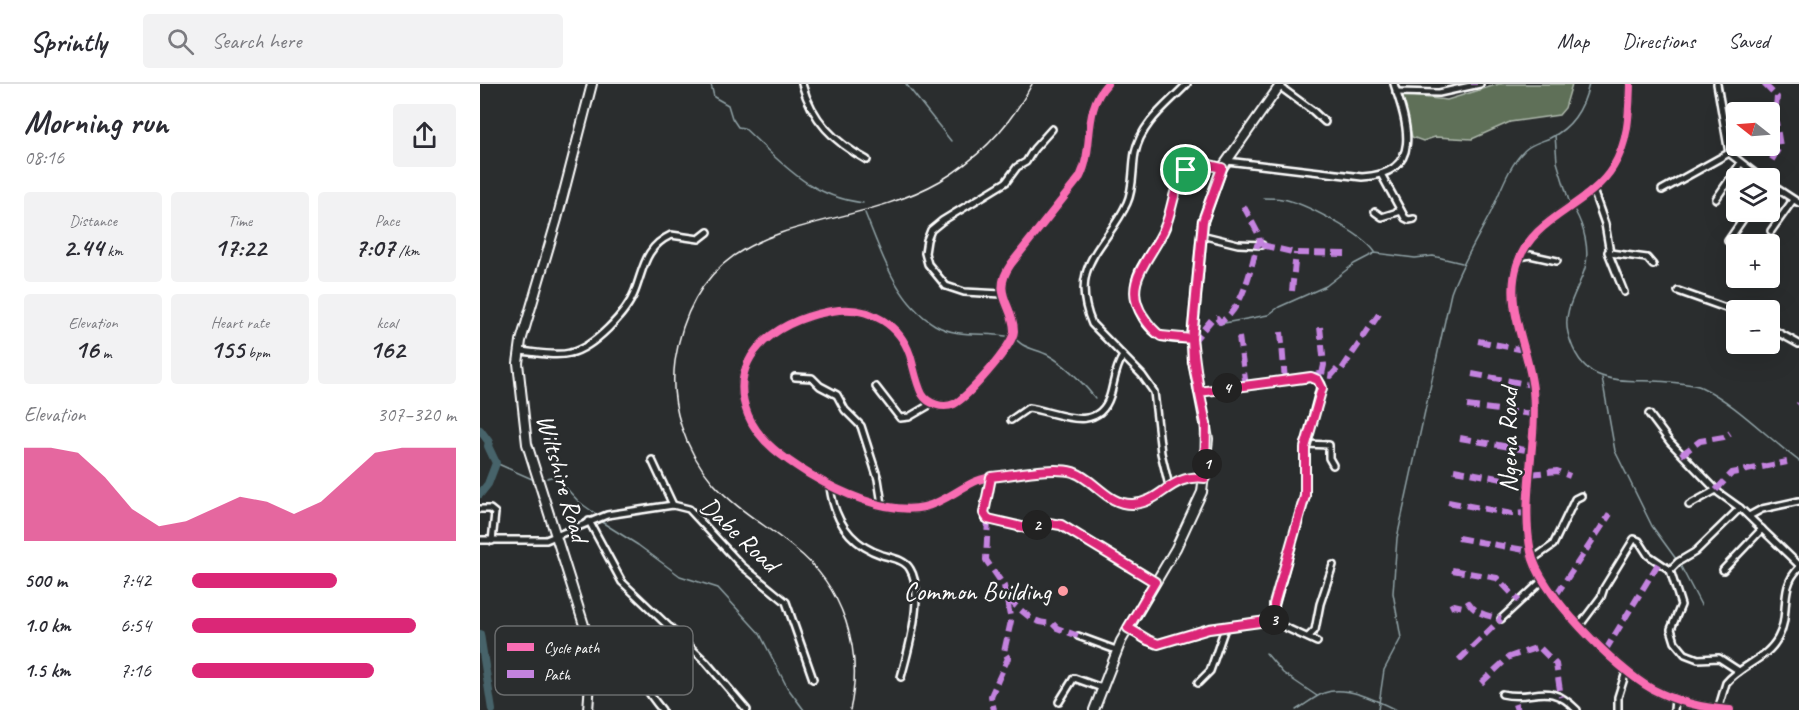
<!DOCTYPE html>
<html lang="en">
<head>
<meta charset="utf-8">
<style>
	body { margin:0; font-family:Caveat,sans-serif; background:#f2f2f3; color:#2b2b33; height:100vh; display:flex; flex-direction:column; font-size:22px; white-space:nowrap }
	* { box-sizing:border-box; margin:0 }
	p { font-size:20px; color:#7c7c81 }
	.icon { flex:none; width:33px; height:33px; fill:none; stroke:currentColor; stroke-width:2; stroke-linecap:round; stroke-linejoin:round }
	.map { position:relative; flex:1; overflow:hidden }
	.side { display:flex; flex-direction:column; background:#fff; width:480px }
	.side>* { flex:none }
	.needle { width:39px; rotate:287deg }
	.tools { position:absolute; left:1246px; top:18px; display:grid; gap:12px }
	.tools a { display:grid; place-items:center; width:54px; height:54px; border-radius:6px; background:#fff; box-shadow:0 6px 24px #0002; font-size:30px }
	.pin { position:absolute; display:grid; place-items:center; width:51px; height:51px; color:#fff; margin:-26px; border:3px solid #fff; border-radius:50%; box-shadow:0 2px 6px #0007 }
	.km { position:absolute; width:30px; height:30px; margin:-15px; border-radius:50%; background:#222; color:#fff; font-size:16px; line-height:30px; text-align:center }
	.round { display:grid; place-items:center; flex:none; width:63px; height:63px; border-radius:6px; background:#f2f2f3 }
	.overview { display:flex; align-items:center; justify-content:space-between; height:102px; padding:0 24px }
	h1 { font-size:33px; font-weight:600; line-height:45px }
	.metrics { display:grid; grid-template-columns:repeat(3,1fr); gap:9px; height:102px; padding:6px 24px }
	.metrics div { display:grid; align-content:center; border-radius:6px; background:#f2f2f3; text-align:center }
	.metrics b { font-size:26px; font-weight:600 }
	.metrics small { font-size:16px; font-weight:400 }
	.metrics p { font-size:16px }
	.chart { height:168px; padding:12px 24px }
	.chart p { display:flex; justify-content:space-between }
	.chart svg { width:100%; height:108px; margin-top:6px; fill:#db2777; opacity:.7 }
	ul { padding:0 24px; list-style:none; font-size:20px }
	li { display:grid; grid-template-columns:96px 72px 1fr; align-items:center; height:45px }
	li i { height:15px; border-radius:8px; background:#db2777 }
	header { display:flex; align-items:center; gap:36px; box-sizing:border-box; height:84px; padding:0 30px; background:#fff; border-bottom:2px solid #e1e1e2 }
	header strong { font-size:28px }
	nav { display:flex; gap:33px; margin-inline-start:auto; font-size:21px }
	.search { width:420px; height:54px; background:#f2f2f3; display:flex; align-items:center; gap:15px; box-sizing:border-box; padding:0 21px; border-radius:6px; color:#7c7c81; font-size:22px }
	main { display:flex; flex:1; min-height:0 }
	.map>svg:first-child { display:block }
</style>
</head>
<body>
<header>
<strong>Sprintly</strong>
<div class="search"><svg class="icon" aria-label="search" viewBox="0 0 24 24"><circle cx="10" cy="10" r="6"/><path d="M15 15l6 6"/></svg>Search here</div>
<nav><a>Map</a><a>Directions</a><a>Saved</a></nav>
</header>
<main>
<section class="side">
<div class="overview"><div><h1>Morning run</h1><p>08:16</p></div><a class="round"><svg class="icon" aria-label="share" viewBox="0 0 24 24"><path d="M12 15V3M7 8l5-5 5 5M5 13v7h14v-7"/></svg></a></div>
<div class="metrics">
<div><p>Distance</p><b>2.44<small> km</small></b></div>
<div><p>Time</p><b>17:22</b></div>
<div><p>Pace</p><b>7:07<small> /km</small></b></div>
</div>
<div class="metrics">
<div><p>Elevation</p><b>16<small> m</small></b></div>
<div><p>Heart rate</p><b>155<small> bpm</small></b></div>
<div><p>kcal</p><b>162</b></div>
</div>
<div class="chart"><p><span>Elevation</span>307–320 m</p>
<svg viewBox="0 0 160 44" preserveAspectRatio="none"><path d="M0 44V6L10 6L20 8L30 18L40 31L50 38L60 36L70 31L80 26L90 28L100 33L110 28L120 18L130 8L140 6L150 6L160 6V44z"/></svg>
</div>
<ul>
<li><b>500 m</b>7:42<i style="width:55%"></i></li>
<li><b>1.0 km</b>6:54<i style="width:85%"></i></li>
<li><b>1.5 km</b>7:16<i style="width:69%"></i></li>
</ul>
</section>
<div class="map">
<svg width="1319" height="626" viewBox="0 0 1319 626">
	<rect width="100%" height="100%" fill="#2a2d2e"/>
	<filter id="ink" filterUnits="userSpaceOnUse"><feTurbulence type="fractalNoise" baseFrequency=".0167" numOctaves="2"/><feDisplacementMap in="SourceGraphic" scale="12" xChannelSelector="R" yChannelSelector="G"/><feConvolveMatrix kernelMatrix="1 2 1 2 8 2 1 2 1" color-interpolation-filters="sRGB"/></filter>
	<g filter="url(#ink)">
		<polygon fill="#5e7059" stroke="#aeb8ac" stroke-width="1.5" points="1019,0 1092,0 1085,24 1079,31 1030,38 992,55 955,53 943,57 932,53 922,11 967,16"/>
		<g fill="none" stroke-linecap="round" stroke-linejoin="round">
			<g stroke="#90a2a6" stroke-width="1.5">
				<path d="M231,0L234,13L248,21L252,34L258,43L264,44C303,80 328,112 383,119"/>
				<polyline points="426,0 471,57"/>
				<polyline points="1075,51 1077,78 1089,117"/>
				<path d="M783,114C789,114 796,114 802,115C823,118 883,150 895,168"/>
				<path d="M1095,127C1104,143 1110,166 1105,184C1099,205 1082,226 1088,249C1104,312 1150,291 1199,299C1206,300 1215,300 1221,303C1255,319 1288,354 1319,377"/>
				<path d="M385,129C401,168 416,218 455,241C479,255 506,247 531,253C536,254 539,259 543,261C550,265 560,267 568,271C586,281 603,299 615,314"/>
				<polyline points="739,240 788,231 799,223 846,202 874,180 895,169 935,174 953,172 982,179"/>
				<polyline points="1122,294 1135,367 1172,442 1196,475"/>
				<polyline points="16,379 52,395"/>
				<polyline points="67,394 75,392 99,418 116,430"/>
				<polyline points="120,437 158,461 200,492 238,504 280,550 307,603 324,626"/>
				<polyline points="1199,479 1221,521"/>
				<polyline points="786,569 803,589 837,612"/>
				<path d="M816,626C825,621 834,613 844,609C866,601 896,616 916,626"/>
				<path d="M898,626L904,586L921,554L913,509L917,454L971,209C981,181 996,157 1010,130C1020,109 1028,82 1045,66C1051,60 1063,57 1070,54C1093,43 1104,23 1109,0"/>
			</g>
			<g stroke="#46646a" stroke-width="8">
				<polyline points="0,346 9,358 8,362 16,379 8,400 0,410"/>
				<polyline points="0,550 12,626"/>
			</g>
			<defs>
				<g id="street">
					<path d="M322,0C332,36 354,58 387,76"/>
					<path d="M627,0C602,27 615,62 600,93L531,180C510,210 534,221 534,247C534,261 487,314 474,320C463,325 448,320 442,310C436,298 434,284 430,271C420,241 390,223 359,226C306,232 243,268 268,331C279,358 305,375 329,390C359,408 408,431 444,423C462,419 477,406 494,398C514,389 561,386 584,386C612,387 625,423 656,419C684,416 692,390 725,394"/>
					<path d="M1150,0C1149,29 1149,57 1133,83C1108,124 1052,132 1037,181C1024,224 1049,264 1053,306C1058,359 1040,415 1051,468C1058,507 1137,586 1172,605C1197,618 1222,624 1250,626"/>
					<polyline points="1237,0 1249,69 1281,94"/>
					<polyline points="799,2 833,27 845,38"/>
					<polyline points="916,8 959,9 1000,0"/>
					<path d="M747,77L882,93C945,90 927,38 914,0"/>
					<polyline points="901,90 925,134 929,136 934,135"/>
					<polyline points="1290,100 1319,119"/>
					<polyline points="1113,106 1125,140 1130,169 1167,174 1173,181"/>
					<polyline points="1182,106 1249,69"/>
					<polyline points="1236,115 1260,80"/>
					<polyline points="895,128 902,133 921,127"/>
					<polyline points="1291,147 1313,116"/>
					<polyline points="721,151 758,160 782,161"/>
					<polyline points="1248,157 1268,128"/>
					<polyline points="1128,168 1144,208"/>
					<polyline points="1040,173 1050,171 1077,177"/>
					<polyline points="1198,207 1257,228"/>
					<polyline points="522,210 484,208 466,202 448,180 445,169 447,156 451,146 462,137 526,98 537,83 546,78 554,65 572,45"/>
					<polyline points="1290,244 1319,260"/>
					<path d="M712,255C703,255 693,256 684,253C660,245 649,209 659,187C666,172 678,160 685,144C693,125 693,94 712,82C721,75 733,81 742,84"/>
					<path d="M39,267C55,268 74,273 90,269C113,264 147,229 155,207C164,183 165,163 191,151L219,155L228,148"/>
					<polyline points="315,293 332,294 340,302 357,311 365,326 381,342 398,395 402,420"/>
					<polyline points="396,303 420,334 429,333 453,319"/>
					<polyline points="719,308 831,293 841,300 825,364 825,412 792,532 798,540 837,558"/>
					<polyline points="1169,330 1190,358 1239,409 1260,424 1319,481"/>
					<path d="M531,336L548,324C575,327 617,352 630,312C634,299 635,284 643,272"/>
					<polyline points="825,360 849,361 849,374 853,381"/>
					<polyline points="172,376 193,421"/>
					<polyline points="511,393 504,429 505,434 546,444 562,438 581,441 675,498"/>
					<path d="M689,402L681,369L674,308L662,291L612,240C587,180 627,163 647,119C654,104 652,85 655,69C661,39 688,20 707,0"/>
					<path d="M350,403C354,435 370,460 402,471C412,474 425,476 430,485C445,509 428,568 421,593"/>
					<polyline points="1209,421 1236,406"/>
					<polyline points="0,425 10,425 15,429 12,457"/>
					<polyline points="1269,432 1282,425 1319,417"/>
					<polyline points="109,437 142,498 226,578 267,626"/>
					<polyline points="0,456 66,456 127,431 193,421 209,425 261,481 306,518 333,595"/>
					<polyline points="1053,475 1073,461 1095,415 1101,412"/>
					<polyline points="1243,486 1282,445"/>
					<polyline points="1021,535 1063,496"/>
					<polyline points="1100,541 1121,513 1124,504 1154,455 1159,457 1168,471 1190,486"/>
					<polyline points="648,544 668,557 678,560 729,545 794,536"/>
					<polyline points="598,552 636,566"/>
					<polyline points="828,553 835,546 840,520 853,481"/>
					<polyline points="1259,587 1239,574 1218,575 1205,570 1195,558 1191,545 1201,521 1190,486 1198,478 1215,468 1260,424"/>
					<polyline points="718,599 730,587 745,544"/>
					<path d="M1022,610C1055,618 1066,595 1097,626"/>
					<polyline points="579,618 594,594 622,604"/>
					<path d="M182,626C150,588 157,578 191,544"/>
					<polyline points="1138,626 1138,613 1146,588"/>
					<polyline points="1194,626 1195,615"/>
					<path d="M1238,626L1246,599C1262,580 1286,576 1298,554C1311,531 1298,504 1319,484"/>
				</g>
				<g id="secondary">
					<polyline points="108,626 111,585 109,557 47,360 38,279 41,257 77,135 112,0"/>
					<polyline points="614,626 641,557 696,464 722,408 728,355 713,277 712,255 723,137 742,84 801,0"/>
				</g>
			</defs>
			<use href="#street" stroke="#fff" stroke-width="10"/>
			<use href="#secondary" stroke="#fff" stroke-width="12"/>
			<use href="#street" stroke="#2a2d2e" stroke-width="5"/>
			<use href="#secondary" stroke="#2a2d2e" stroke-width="8"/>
			<path stroke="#fff" stroke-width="1.5" d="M370,626C384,566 363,502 314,464C287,442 256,425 233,399C205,366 189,321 195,277C220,119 357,156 460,97C499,74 531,40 552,0"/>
			<g stroke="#c483df" stroke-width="6" stroke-dasharray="12 6" stroke-linecap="butt">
				<polyline points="994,0 994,1"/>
				<polyline points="1284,0 1297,13 1295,32 1300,62 1290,79"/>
				<polyline points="782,161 816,169 869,170"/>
				<polyline points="812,207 816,169"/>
				<polyline points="840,243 844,281 842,290"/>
				<polyline points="801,248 805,297"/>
				<polyline points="759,253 766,302"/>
				<polyline points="998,257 1044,266"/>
				<path d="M712,259L733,234H737L740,238C763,226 771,184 777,161L780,159L779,151L763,121"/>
				<polyline points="992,290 1052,301"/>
				<polyline points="831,293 838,290 851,292 858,284 862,285 901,227"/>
				<polyline points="1318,321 1319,320"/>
				<polyline points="987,322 1052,330"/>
				<polyline points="980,354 1051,367"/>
				<polyline points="1201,371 1220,357 1244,353 1250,349"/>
				<polyline points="974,386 1050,400"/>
				<polyline points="1050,390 1077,387 1090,392"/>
				<polyline points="1236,406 1252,389 1307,378"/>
				<polyline points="968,418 1032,430 1049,429"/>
				<polyline points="508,435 506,476 524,502 531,537 524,568 528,574 511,612 514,626"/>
				<polyline points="978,454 1050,467"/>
				<polyline points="972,486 1017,494 1039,517"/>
				<polyline points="1076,511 1130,430"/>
				<path d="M527,515C542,525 553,542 572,539L577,544L598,552"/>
				<path d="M970,523L974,521L983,523L989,519C996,530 1009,532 1021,535"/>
				<polyline points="1125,567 1178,480"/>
				<polyline points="979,576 1021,535"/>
				<polyline points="1001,599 1029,573 1059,563 1076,580 1081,613"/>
				<polyline points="1035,620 1037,626"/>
			</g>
			<defs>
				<g id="cycleway">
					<path d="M627,0C602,27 615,62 600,93L531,180C510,210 534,221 534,247C534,261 487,314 474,320C463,325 448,320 442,310C436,298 434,284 430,271C420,241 390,223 359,226C306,232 243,268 268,331C279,358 305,375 329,390C359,408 408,431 444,423C462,419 477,406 494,398C514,389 561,386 584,386C612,387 625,423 656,419C684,416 692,390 725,394"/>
					<path d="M1150,0C1149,29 1149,57 1133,83C1108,124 1052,132 1037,181C1024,224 1049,264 1053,306C1058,359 1040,415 1051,468C1058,507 1137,586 1172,605C1197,618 1222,624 1250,626"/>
				</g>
			</defs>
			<use href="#cycleway" stroke="#2a2d2e" stroke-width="11"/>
			<use href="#cycleway" stroke="#f96db3" stroke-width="8"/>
		</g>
	</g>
	<g fill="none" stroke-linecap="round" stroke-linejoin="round" filter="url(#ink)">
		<defs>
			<path id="route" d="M706,86L720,79L742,84L723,137L712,255L713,277L726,340L725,394C689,390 683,418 653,420C627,421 616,396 593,388C573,382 533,391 511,393L504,429L508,435L546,444L562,438L581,441L675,498L648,544L668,556L678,560L729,545L794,536V520L825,412V364L842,304L838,296L831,293L719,308L712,255L681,252C673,247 668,240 663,232C640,198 673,173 685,143C693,125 693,102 706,86"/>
		</defs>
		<use href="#route" stroke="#fff" stroke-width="12"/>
		<use href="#route" stroke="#db2777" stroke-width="8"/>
	</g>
	<circle fill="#ff9aa2" stroke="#2a2d2e" stroke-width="2" cx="583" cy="507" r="6"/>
	<g text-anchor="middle" stroke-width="5" stroke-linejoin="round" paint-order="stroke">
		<g font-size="26" fill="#fff" stroke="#2a2d2e">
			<text transform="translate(1028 356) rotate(-90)" y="9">Ngena Road</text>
			<text transform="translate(83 394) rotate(74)" y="9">Wiltshire Road</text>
			<text transform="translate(260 450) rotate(43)" y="9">Dabe Road</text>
		</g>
		<g font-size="26" fill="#fff" stroke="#2a2d2e" text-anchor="end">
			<text x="571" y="516">Common Building</text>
		</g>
	</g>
	<rect x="15" y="542" width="198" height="69" rx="9" fill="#2a2d2e" stroke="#6a6c6d" stroke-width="1.5"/>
	<rect x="27" y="559" width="27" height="8" fill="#f96db3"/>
	<rect x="27" y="586" width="27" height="8" fill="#c483df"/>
	<g font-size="16" fill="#fff">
		<text x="64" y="569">Cycle path</text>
		<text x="64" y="596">Path</text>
	</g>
</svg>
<div class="tools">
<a><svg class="needle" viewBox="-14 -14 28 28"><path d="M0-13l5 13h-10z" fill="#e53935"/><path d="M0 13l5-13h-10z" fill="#7c7c81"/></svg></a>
<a><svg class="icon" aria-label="layers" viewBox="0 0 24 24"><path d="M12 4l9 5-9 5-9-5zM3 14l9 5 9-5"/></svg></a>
<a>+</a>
<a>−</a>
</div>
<div class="pin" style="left:706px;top:86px;background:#1e9e55"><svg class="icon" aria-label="arrive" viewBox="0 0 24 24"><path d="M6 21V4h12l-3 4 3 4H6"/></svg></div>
<b class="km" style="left:727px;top:380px">1</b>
<b class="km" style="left:557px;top:441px">2</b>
<b class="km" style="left:794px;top:536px">3</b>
<b class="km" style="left:747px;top:304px">4</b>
</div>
</main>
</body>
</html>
